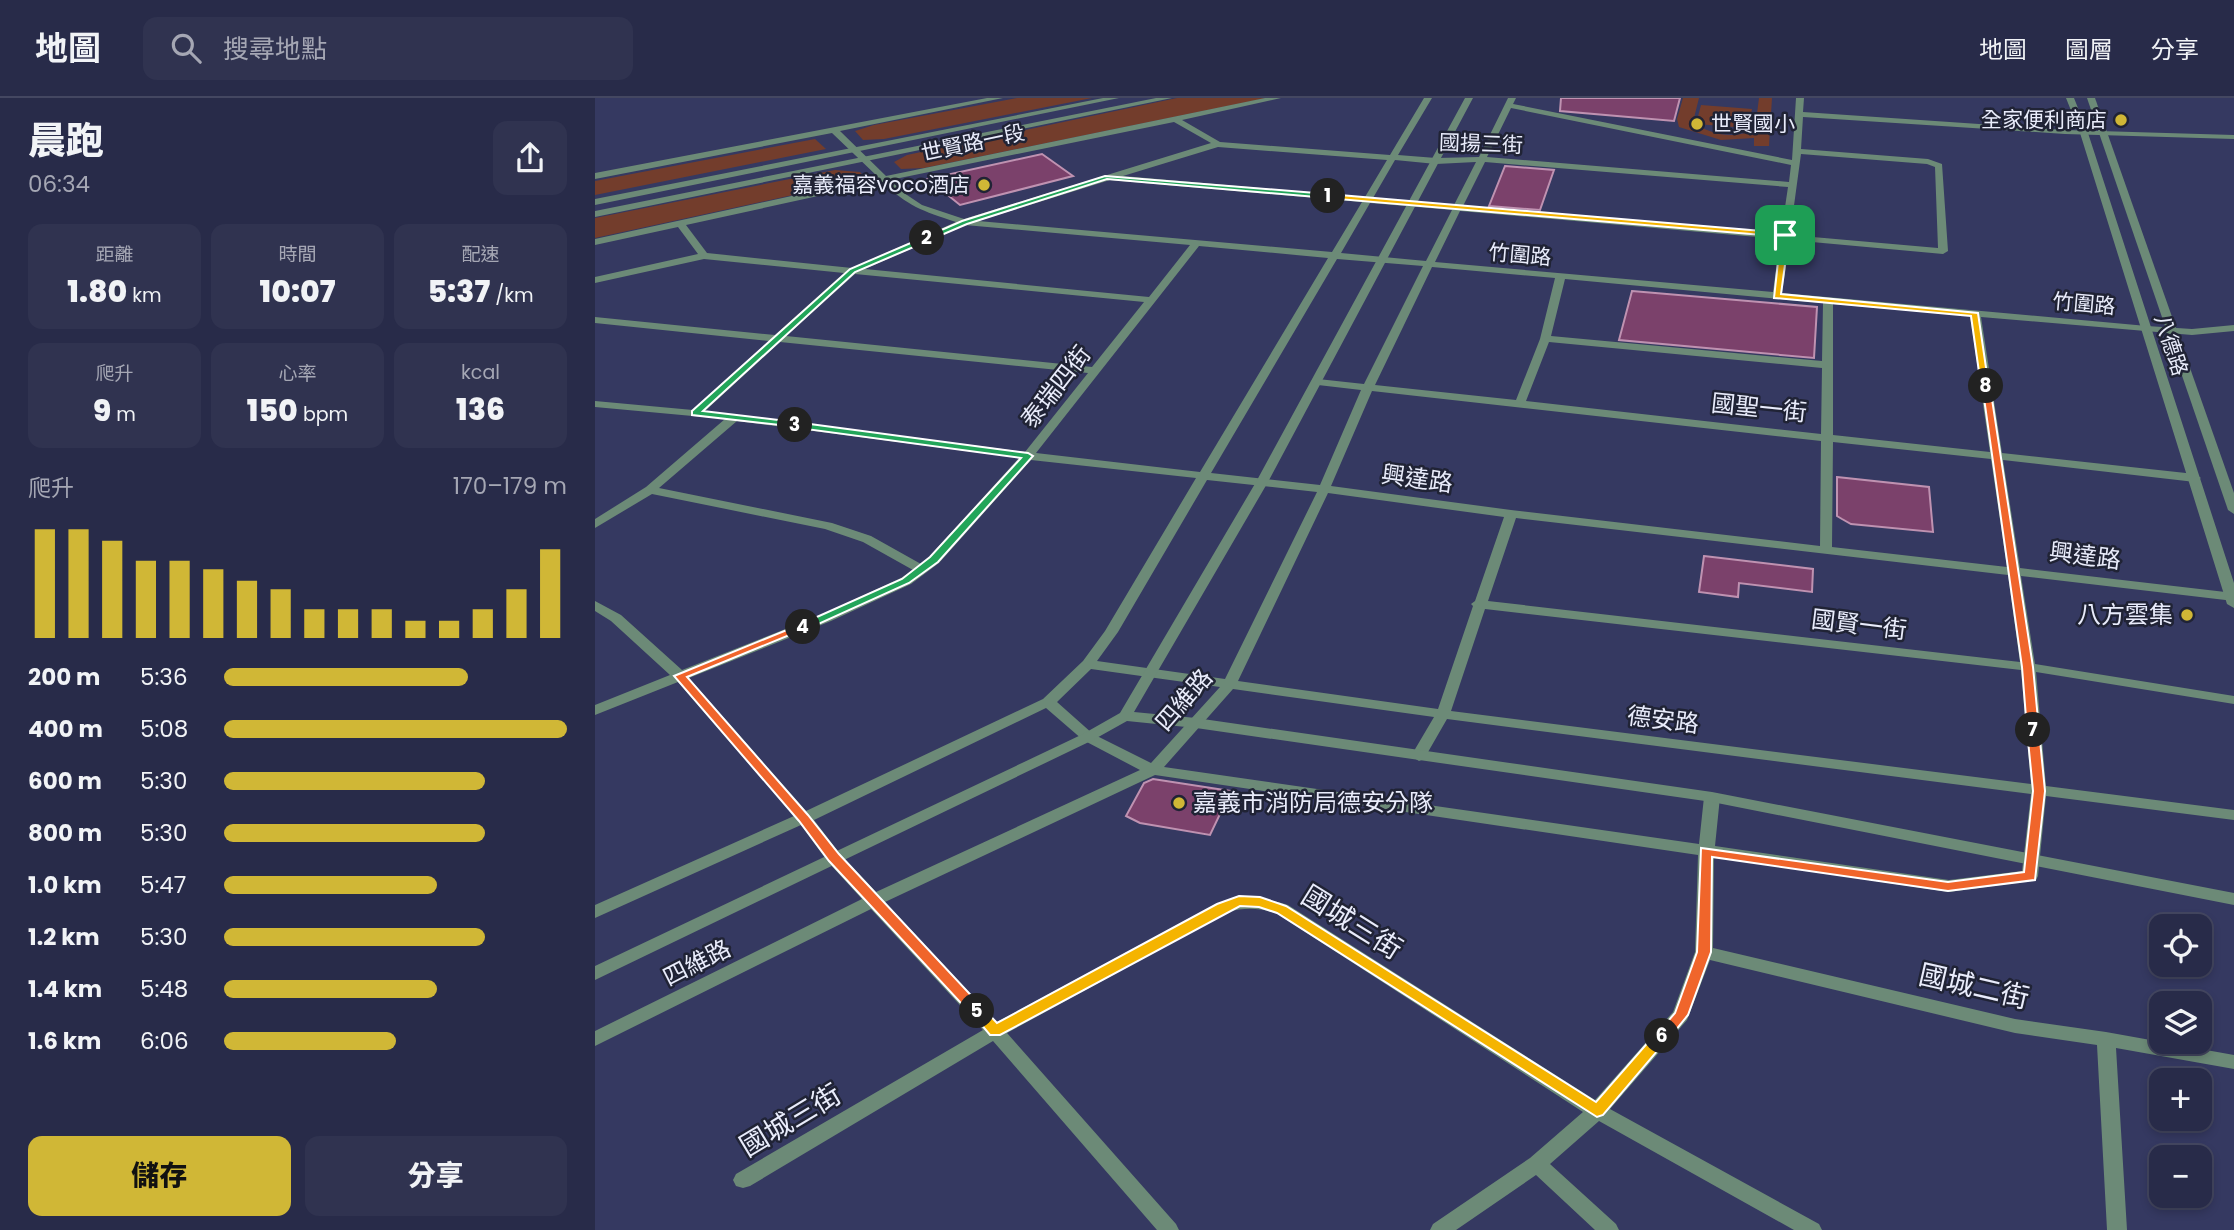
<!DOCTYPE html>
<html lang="zh-TW">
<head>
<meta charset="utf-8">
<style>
	body { margin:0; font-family:Poppins,"Noto Sans TC",sans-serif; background:#303350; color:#f1f3f6; height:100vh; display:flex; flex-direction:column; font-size:26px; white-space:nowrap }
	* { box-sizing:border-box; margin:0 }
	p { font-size:23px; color:#a5a7b4 }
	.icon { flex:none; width:38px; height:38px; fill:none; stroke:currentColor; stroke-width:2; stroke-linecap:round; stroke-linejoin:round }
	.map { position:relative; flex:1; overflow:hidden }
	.details { display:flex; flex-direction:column; background:#282b49; width:595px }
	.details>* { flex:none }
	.tools { position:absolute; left:1554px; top:816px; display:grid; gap:14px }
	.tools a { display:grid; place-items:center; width:63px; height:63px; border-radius:14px; background:#282b49; box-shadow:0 4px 10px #0003,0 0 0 2px #444761; font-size:35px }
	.pin { position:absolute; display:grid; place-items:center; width:60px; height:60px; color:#fff; margin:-30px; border-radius:14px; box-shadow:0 4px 10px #0006 }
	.km { position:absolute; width:35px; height:35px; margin:-18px; border-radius:50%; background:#222; color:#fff; font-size:19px; line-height:35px; text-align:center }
	.round { display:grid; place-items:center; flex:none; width:74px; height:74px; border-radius:14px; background:#303350 }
	.head { display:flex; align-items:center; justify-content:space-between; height:119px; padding:0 28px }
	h1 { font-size:38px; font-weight:800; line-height:52px }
	.metrics { display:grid; grid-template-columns:repeat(3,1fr); gap:10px; height:119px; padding:7px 28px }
	.metrics div { display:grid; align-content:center; border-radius:14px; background:#303350; text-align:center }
	.metrics b { font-size:30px; font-weight:800 }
	.metrics small { font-size:19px; font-weight:400 }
	.metrics p { font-size:19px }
	.chart { height:196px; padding:14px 28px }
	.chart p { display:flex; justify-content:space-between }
	.chart svg { width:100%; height:126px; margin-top:7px; stroke:#d0b736; stroke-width:6 }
	.button { display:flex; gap:14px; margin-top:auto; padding:14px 28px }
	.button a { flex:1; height:80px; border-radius:14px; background:#d0b736; color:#111; font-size:28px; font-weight:800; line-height:80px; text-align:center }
	.button a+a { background:#303350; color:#f1f3f6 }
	ul { padding:0 28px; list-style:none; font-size:23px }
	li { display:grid; grid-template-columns:112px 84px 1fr; align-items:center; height:52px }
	li i { height:18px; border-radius:9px; background:#d0b736 }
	header { display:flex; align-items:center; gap:42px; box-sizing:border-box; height:98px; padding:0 35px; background:#282b49; border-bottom:2px solid #444761 }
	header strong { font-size:33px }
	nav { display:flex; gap:38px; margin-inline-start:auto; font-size:24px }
	.search { width:490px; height:63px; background:#303350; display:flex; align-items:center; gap:18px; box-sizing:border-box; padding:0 24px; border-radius:14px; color:#a5a7b4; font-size:26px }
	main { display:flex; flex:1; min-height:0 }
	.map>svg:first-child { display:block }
</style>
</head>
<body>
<header>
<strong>地圖</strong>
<div class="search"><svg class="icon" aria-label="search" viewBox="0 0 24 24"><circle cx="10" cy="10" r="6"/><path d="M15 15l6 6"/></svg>搜尋地點</div>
<nav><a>地圖</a><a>圖層</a><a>分享</a></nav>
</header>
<main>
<section class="details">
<div class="head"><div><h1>晨跑</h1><p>06:34</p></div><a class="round"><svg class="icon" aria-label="share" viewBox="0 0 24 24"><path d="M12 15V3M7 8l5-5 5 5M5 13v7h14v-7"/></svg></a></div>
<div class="metrics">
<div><p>距離</p><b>1.80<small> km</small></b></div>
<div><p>時間</p><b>10:07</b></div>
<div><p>配速</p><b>5:37<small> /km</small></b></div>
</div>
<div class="metrics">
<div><p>爬升</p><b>9<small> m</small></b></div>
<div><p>心率</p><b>150<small> bpm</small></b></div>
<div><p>kcal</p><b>136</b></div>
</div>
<div class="chart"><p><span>爬升</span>170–179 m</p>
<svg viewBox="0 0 160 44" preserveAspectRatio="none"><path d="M5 44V6M15 44V6M25 44V10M35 44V17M45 44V17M55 44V20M65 44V24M75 44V27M85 44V34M95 44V34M105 44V34M115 44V38M125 44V38M135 44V34M145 44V27M155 44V13"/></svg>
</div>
<ul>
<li><b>200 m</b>5:36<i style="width:71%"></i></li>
<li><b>400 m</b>5:08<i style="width:100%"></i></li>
<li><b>600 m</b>5:30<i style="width:76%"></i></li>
<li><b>800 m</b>5:30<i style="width:76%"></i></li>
<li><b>1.0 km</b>5:47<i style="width:62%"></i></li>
<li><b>1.2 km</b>5:30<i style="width:76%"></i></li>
<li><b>1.4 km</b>5:48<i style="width:62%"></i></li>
<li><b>1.6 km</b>6:06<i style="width:50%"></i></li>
</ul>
<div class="button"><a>儲存</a><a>分享</a></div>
</section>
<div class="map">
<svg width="1639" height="1132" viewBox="0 0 1639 1132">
	<rect width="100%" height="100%" fill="#353961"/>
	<g fill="#733d2c">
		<polygon points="422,0 497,0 289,41 268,42 260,33 279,27"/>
		<polygon points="582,0 672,0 329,70 306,71 299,64 312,57"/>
		<path d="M1088,0H1104L1098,24C1116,37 1140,42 1160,31L1164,0H1177L1174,48H1159V40L1126,42L1084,29L1082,21Z"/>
		<polygon points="1106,7 1157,11 1153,30 1101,26"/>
		<polygon points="220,41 231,51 0,97 0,83"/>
		<polygon points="240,72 265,74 271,81 0,140 0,120"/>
	</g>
	<g fill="#7b416b" stroke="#bf92b1" stroke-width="2">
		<polygon points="966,0 1085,0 1079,23 965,13"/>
		<polygon points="447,56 478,78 365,107 333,81"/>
		<polygon points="910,68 959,72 945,112 894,108"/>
		<polygon points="1037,193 1222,209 1219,260 1024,242"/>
		<polygon points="1242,379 1334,389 1338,434 1256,426 1247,421 1242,418"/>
		<polygon points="1109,458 1218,471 1217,494 1144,485 1143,499 1104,494"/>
		<polygon points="558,681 636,693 615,737 545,725 531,718 549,685"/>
	</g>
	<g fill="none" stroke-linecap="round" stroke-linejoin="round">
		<path fill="#6c8a77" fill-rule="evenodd" d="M392,0H408L245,33L291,78L670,0H686L587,22L625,44L795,57L829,0H837L803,57L841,60L884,59L913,0H921L918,6L1197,62L1201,0H1209L1208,14L1470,32L1639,37V41L1470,36L1208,19L1206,51L1333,61L1347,66L1353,153L1348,156L1195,142L1187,195L1552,228L1597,231L1639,227V233L1597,237L1386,219L1407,355L1600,376L1606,380L1600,384L1408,362L1425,470L1639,495V503L1426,478L1440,566L1639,598V606L1441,574L1451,688L1639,712V722L1451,698L1443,778L1441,782L1354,794L1119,759L1118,850L1420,921L1511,934L1639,957V971L1521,950L1532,1132H1512L1502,947L1420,935L1115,862L1092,922L1015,1011L1224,1126L1227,1132H1199L1004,1023L955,1066L1021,1126L1024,1132H1000L941,1077L861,1132H835L838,1126L935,1060L988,1014L681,815C664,810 650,809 633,814L412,935L581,1126L584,1132H562L398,943L155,1088L148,1090L141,1088L138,1082L141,1076L388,932L276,811L0,948V933L267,801L233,764L206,727L0,820V807L199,718L83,584L0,617V607L75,577L16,523L0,513V503L26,517L87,572L226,517L306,480L318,472L268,444L230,431L57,396L0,430V421L51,389L130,321L0,309V303L98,312L174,243L0,225V219L180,237L249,175L109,161L0,185V179L103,156L83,129L0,147V141L283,79L237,35L0,81V75ZM916,10L1196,67L1194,84L892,59ZM579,24L616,45L369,121L327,107L309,95L295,82ZM623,49L792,62L770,99L528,78ZM1206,56L1332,66L1340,69L1343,150L1195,137ZM800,62L841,66L881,64L859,107L778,100ZM890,64L1193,89L1186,136L868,108ZM515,82L767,104L737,154L383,123ZM287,84C313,108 327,113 361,124L257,170L112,155L91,127ZM775,105L857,112L831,163L746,155ZM865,113L1185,141L1178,194L840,164ZM370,127L595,147L554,199L270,171ZM604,148L733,160L605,374L441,355ZM742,161L828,168L769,286L723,281L718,284L723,287L766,292L725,387L616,375ZM837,169L960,180L945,241L921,302L780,287ZM260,176L549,204L497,269L191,238ZM970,181L1228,205L1227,263L956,238ZM1238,206L1375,218L1395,354L1238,337ZM185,244L493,275L430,354L110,313ZM954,244L1227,270L1226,336L931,303ZM777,293L1226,343L1225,448L916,412L736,388ZM142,323L424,360L334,459L326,466L276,438L237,425L64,390ZM1238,344L1396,361L1412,469L1237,449ZM436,362L601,380L510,533L488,563L448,601L211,713L94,580L236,523L316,486L344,465ZM612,382L722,394L630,581L502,563L523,534ZM733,395L909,419L880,503L876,506L878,508L843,611L643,583ZM921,420L1413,477L1425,564L893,503ZM890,511L1426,572L1436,686L856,613ZM496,571L625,589L556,665L498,636L462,604ZM638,591L839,619L816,658L824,663L829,661L852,621L1436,696L1427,773L1354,782L1120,748L1125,699L1122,695H1112L1109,699L1104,746L569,669ZM451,610L488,642L545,672L281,794L245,756L219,722ZM560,677L1103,757L1100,854L1078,914L1000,1002L693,807C666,799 648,797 621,806L402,924L290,804Z"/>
		<g fill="#6c8a77" fill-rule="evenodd">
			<polygon points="508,0 524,0 0,107 0,101"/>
			<polygon points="561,0 577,0 0,119 0,113"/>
			<polygon points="870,0 878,0 673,384 539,614 601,620 1117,694 1639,795 1639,807 1117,704 601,630 532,623 498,642 0,882 0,868 488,636 525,615 661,384"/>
			<polygon points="1471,0 1479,0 1493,35 1639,485 1639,510 1632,506 1485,35"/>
			<polygon points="1492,0 1500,0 1639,395 1639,416 1633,412"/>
		</g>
	</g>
	<polygon fill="#f5b400" stroke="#fff" stroke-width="2" points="733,96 1190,135 1194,137 1190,139 731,100"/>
	<polygon fill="#22a559" stroke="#fff" stroke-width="2" points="510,78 733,96 737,98 733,100 512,81 372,126 335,142 328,140 367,123"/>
	<polygon fill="#22a559" stroke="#fff" stroke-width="2" points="332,138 335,142 260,174 108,313 200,324 203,325 203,329 97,317 97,313 255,171"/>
	<polygon fill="#22a559" stroke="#fff" stroke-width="2" points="200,324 433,355 438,358 343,464 314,485 208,533 204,532 204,527 307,481 335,459 426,360 196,329 196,325"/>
	<polygon fill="#f0652b" stroke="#fff" stroke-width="2" points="204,527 214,529 92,579 213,717 244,756 387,909 389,913 387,917 377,917 234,763 204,723 79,578"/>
	<polygon fill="#f5b400" stroke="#fff" stroke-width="2" points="644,798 665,799 691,808 1001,1004 1062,934 1072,934 1075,938 1008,1017 1002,1019 682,815 664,809 645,808 405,937 395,937 375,913 382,908 387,909 402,925 622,806"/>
	<polygon fill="#f0652b" stroke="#fff" stroke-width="2" points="1438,629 1444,632 1450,693 1440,782 1353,793 1117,759 1116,854 1093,917 1072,943 1062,943 1060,938 1080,915 1102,854 1106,750 1353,784 1429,774 1438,693 1432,632"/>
	<polygon fill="#f0652b" stroke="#fff" stroke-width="2" points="1387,286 1395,288 1438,569 1444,632 1438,636 1432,632 1427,569"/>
	<polygon fill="#f5b400" stroke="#fff" stroke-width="2" points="1190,135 1194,137 1186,196 1383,215 1394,290 1386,288 1376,218 1179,200 1186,137"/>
	<g fill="#d0b736" stroke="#202335" stroke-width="2.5">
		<circle cx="1526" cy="22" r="7"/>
		<circle cx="1102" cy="26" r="7"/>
		<circle cx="389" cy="87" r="7"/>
		<circle cx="1592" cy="517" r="7"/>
		<circle cx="584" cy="705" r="7"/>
	</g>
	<g text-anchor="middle" stroke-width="5" stroke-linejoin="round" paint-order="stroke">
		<g font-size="21" fill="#e9ecfb" stroke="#202335" text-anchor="end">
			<text x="1512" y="29">全家便利商店</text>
			<text x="1116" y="33" text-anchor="start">世賢國小</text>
			<text x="375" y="94">嘉義福容voco酒店</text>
		</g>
		<g font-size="21" fill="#e9ecfb" stroke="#202335">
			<text transform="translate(378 45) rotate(-12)" y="7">世賢路一段</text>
			<text transform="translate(886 46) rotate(2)" y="7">國揚三街</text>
			<text transform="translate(925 157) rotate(5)" y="7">竹圍路</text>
			<text transform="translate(1489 206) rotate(5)" y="7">竹圍路</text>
			<text transform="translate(1576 247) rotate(72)" y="7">八德路</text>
		</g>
		<g font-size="24" fill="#e9ecfb" stroke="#202335">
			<text transform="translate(461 289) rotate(-52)" y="8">泰瑞四街</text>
			<text transform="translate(1164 310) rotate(6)" y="8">國聖一街</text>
			<text transform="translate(822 381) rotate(8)" y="8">興達路</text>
			<text transform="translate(1490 458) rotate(7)" y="8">興達路</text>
			<text transform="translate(1264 527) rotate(7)" y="8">國賢一街</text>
			<text transform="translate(589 602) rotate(-49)" y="8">四維路</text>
			<text transform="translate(1068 622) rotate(7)" y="8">德安路</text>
			<text transform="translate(102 865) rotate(-27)" y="8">四維路</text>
		</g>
		<g font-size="24" fill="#e9ecfb" stroke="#202335" text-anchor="end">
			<text x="1578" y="525">八方雲集</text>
			<text x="598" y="713" text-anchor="start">嘉義市消防局德安分隊</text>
		</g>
		<g font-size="28" fill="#e9ecfb" stroke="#202335">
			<text transform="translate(757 824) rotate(32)" y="10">國城三街</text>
			<text transform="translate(1379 888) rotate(13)" y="10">國城二街</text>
			<text transform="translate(195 1022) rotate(-31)" y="10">國城三街</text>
		</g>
	</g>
</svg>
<div class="tools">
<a><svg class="icon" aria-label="locate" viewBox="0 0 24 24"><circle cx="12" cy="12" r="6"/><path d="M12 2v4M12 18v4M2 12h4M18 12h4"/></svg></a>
<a><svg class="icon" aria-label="layers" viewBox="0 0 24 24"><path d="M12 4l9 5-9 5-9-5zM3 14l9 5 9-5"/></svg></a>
<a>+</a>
<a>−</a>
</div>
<div class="pin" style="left:1190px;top:137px;background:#1e9e55"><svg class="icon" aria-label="arrive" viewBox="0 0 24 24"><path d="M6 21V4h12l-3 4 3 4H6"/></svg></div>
<b class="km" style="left:733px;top:98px">1</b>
<b class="km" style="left:332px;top:140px">2</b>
<b class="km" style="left:200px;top:327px">3</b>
<b class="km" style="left:208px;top:529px">4</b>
<b class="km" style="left:382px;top:913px">5</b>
<b class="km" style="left:1067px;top:938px">6</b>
<b class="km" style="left:1438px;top:632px">7</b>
<b class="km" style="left:1391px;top:288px">8</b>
</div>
</main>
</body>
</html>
